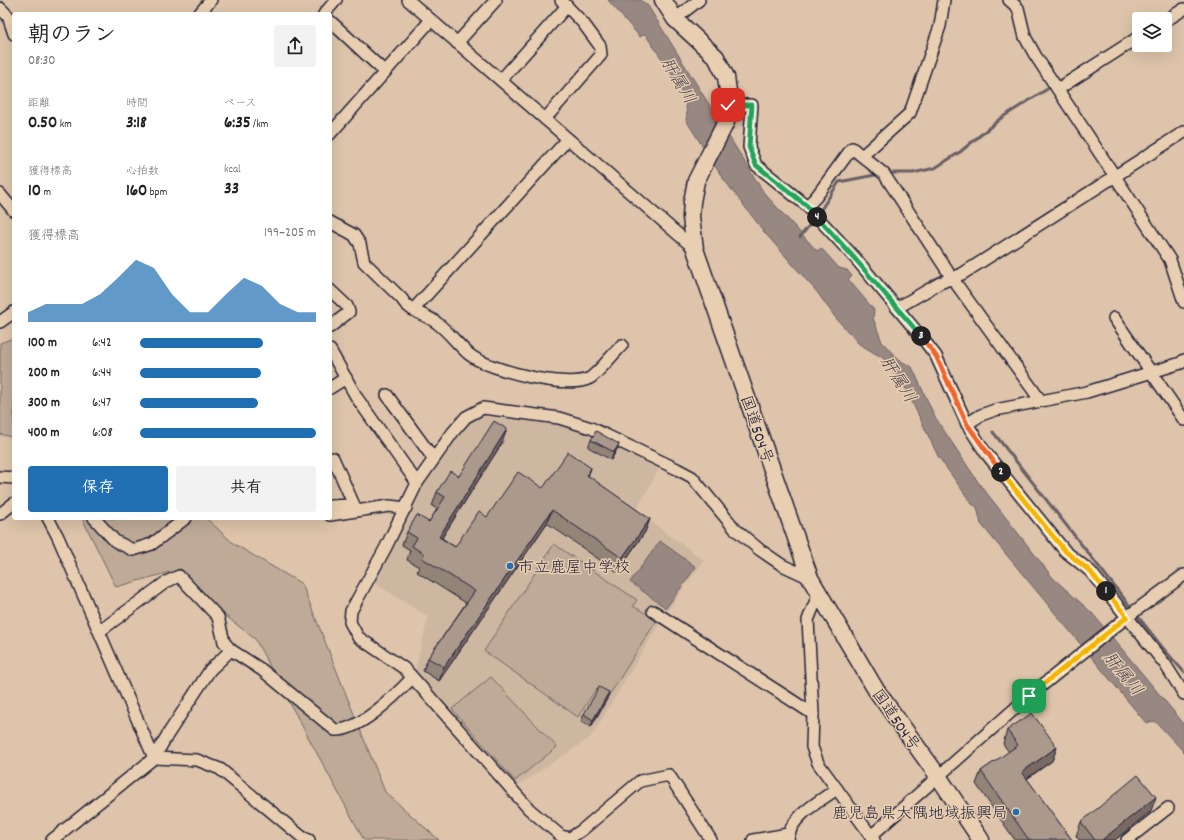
<!DOCTYPE html>
<html lang="ja">
<head>
<meta charset="utf-8">
<style>
	body { margin:0; font-family:Dekko,"Klee One",sans-serif; background:#f2f2f2; color:#222; height:100vh; display:flex; flex-direction:column; font-size:15px; white-space:nowrap }
	* { box-sizing:border-box; margin:0 }
	p { font-size:13px; color:#767676 }
	.icon { flex:none; width:22px; height:22px; fill:none; stroke:currentColor; stroke-width:2; stroke-linecap:round; stroke-linejoin:round }
	.map { position:relative; flex:1; overflow:hidden }
	.drawer { position:absolute; left:12px; top:12px; width:320px; height:508px; display:flex; flex-direction:column; background:#fff; border-radius:4px; box-shadow:0 4px 16px #0002 }
	.drawer>* { flex:none }
	.controls { position:absolute; left:1132px; top:12px; display:grid; gap:8px }
	.controls a { display:grid; place-items:center; width:40px; height:40px; border-radius:4px; background:#fff; box-shadow:0 4px 16px #0002; font-size:20px }
	.pin { position:absolute; display:grid; place-items:center; width:34px; height:34px; color:#fff; margin:-17px; border-radius:8px; box-shadow:0 2px 6px #0006 }
	.km { position:absolute; width:20px; height:20px; margin:-10px; border-radius:50%; background:#222; color:#fff; font-size:11px; line-height:20px; text-align:center }
	.round { display:grid; place-items:center; flex:none; width:42px; height:42px; border-radius:4px; background:#f2f2f2 }
	.headline { display:flex; align-items:center; justify-content:space-between; height:68px; padding:0 16px }
	h1 { font-size:22px; font-weight:700; line-height:30px }
	.stats { display:grid; grid-template-columns:repeat(3,1fr); gap:6px; height:68px; padding:4px 16px }
	.stats div { display:grid; align-content:center }
	.stats b { font-size:17px; font-weight:700 }
	.stats small { font-size:11px; font-weight:400 }
	.stats p { font-size:11px }
	.chart { height:112px; padding:8px 16px }
	.chart p { display:flex; justify-content:space-between }
	.chart svg { width:100%; height:72px; margin-top:4px; fill:#1f6fb2; opacity:.7 }
	.primary-button { display:flex; gap:8px; margin-top:auto; padding:8px 16px }
	.primary-button a { flex:1; height:46px; border-radius:4px; background:#1f6fb2; color:#fff; font-size:16px; font-weight:700; line-height:46px; text-align:center }
	.primary-button a+a { background:#f2f2f2; color:#222 }
	ul { padding:0 16px; list-style:none; font-size:13px }
	li { display:grid; grid-template-columns:64px 48px 1fr; align-items:center; height:30px }
	li i { height:10px; border-radius:5px; background:#1f6fb2 }
	.map>svg:first-child { display:block }
</style>
</head>
<body>
<div class="map">
<svg width="1184" height="840" viewBox="0 0 1184 840">
	<rect width="100%" height="100%" fill="#ddc4aa"/>
	<filter id="ink" filterUnits="userSpaceOnUse"><feTurbulence type="fractalNoise" baseFrequency=".025" numOctaves="2"/><feDisplacementMap in="SourceGraphic" scale="8" xChannelSelector="R" yChannelSelector="G"/><feConvolveMatrix kernelMatrix="1 2 1 2 8 2 1 2 1" color-interpolation-filters="sRGB"/></filter>
	<g filter="url(#ink)">
		<polygon fill="#ceb7a1" points="478,416 560,425 586,431 659,469 636,511 704,560 666,613 591,737 517,786 414,676 428,617 373,582 423,483 460,429"/>
		<g fill="#beaa97" stroke="#706669">
			<polygon points="14,338 14,438 0,434 0,343"/>
			<polygon points="82,518 206,518 234,544 302,584 385,792 439,840 364,840 255,639 170,572 116,587"/>
			<polygon points="554,544 637,600 633,606 657,620 608,697 596,689 578,717 484,651"/>
			<polygon points="491,677 557,747 515,781 452,709"/>
		</g>
		<g fill="#988882" stroke="#695f66">
			<path d="M608,0H641L648,6L764,193L817,251L821,248L839,268L847,270L852,276L848,279L874,310L873,318L882,342L899,360L912,367L935,417L978,482L1053,578L1092,613L1184,724V752L1157,723L1154,721L1146,723L981,524L977,507L972,504L938,456L904,385L883,358L859,344L835,317L817,292L765,233L722,177L686,120C693,98 657,53 645,34L640,37Z"/>
			<polygon points="660,541 696,567 666,608 630,582"/>
		</g>
		<g fill="none" stroke-linecap="round" stroke-linejoin="round">
			<g stroke="#695f66" stroke-width="3">
				<polyline points="1158,19 1164,15"/>
				<polyline points="892,173 913,173 935,168 960,152 1001,118 1092,61"/>
				<polyline points="818,214 839,182 875,175"/>
				<polyline points="800,237 815,218"/>
				<polyline points="993,432 1162,647 1184,672"/>
			</g>
			<defs>
				<g id="minor">
					<polyline points="408,0 695,249"/>
					<polyline points="1009,0 1018,8 1025,37 1035,55 1170,260 1184,302"/>
					<polyline points="0,8 8,16 14,34"/>
					<polyline points="199,14 211,0"/>
					<polyline points="324,14 336,0"/>
					<polyline points="675,19 699,0"/>
					<polyline points="330,21 385,72"/>
					<polyline points="1165,21 1184,9"/>
					<polyline points="457,43 496,0"/>
					<polyline points="501,80 567,6"/>
					<polyline points="1058,89 1139,37"/>
					<polyline points="728,105 752,105 749,147 756,165 807,206 856,259 923,339 936,356 967,424 985,452 1065,551 1090,571 1165,664 1184,694"/>
					<polyline points="545,119 601,55 600,46 583,23 561,0"/>
					<polyline points="330,134 431,20"/>
					<polyline points="863,155 910,113 940,26 944,0"/>
					<polyline points="0,194 14,211"/>
					<polyline points="807,206 816,197 852,148 884,174 952,278 1041,401"/>
					<path d="M330,222L354,235L360,244L364,262L402,299C409,312 426,314 437,323C449,332 458,345 470,355C489,370 568,390 590,378C598,373 614,353 622,345"/>
					<polyline points="897,308 940,283 962,274 1184,132"/>
					<polyline points="413,310 568,139"/>
					<polyline points="1114,318 1184,420"/>
					<polyline points="0,322 14,312"/>
					<polyline points="330,327 349,312 347,306 330,290"/>
					<polyline points="330,350 357,398 417,483"/>
					<polyline points="330,388 346,378"/>
					<polyline points="387,395 433,458"/>
					<polyline points="967,424 981,415 995,410 1087,392 1181,363 1184,360"/>
					<polyline points="333,458 354,505"/>
					<polyline points="0,477 14,478"/>
					<polyline points="330,506 351,505"/>
					<polyline points="0,514 14,503"/>
					<polyline points="330,515 389,506 406,508"/>
					<polyline points="48,518 58,537 154,758"/>
					<polyline points="94,518 115,541 133,550 152,544 186,518"/>
					<polyline points="819,593 808,620 813,714 812,747 818,763 874,840"/>
					<polyline points="653,611 813,714"/>
					<path d="M100,631L166,582L179,576L218,617L224,642L231,650L262,670L335,730C358,732 396,695 412,678"/>
					<polyline points="154,758 197,760 220,769 302,837 309,840"/>
					<polyline points="871,836 1029,696 1127,617 1184,575"/>
					<polyline points="52,840 154,758 168,734 210,670 231,650"/>
					<polyline points="711,840 669,775 640,781 582,830 570,838 561,836 529,809 405,669 358,637 350,622 351,611 386,547 417,483 453,432 466,417 483,408 559,418 591,428 677,469 692,477 735,529 760,550 782,565 810,578"/>
					<polyline points="753,840 788,834"/>
					<path d="M788,840C789,817 820,801 837,789"/>
					<polyline points="1127,840 1168,808"/>
				</g>
				<polyline id="highway" points="663,0 675,19 716,57 726,77 728,91 726,122 696,181 692,202 691,217 695,249 810,578 876,690 938,776 981,840"/>
			</defs>
			<use href="#minor" stroke="#22223b" stroke-width="14"/>
			<use href="#highway" stroke="#22223b" stroke-width="19"/>
			<use href="#minor" stroke="#e9cfb1" stroke-width="11"/>
			<use href="#highway" stroke="#e9cfb1" stroke-width="16"/>
		</g>
		<g fill="#938478" stroke="#22223b">
			<polygon points="591,440 619,444 616,451 611,460 588,447"/>
			<polygon points="502,443 442,538 455,547 487,517 591,468 588,476 650,519 645,532 617,572 547,523 439,681 423,671 428,658 466,603 417,572 419,567 407,560 410,550 402,545 407,532 429,522 437,509 432,506 437,492 459,476"/>
			<polygon points="607,699 591,727 581,721 584,714"/>
			<polygon points="1007,730 1057,747 1052,761 1027,779 1072,840 1015,840 976,784 981,771 1009,752 1003,744"/>
			<polygon points="1151,811 1115,840 1079,840 1076,836 1081,822"/>
		</g>
		<g fill="#786b62" stroke="#22223b">
			<polygon points="507,429 502,443 434,550 439,537"/>
			<polygon points="619,444 616,451 611,460 614,452"/>
			<polygon points="591,468 586,482 587,475"/>
			<polygon points="552,510 547,523 439,681 444,667"/>
			<polygon points="650,519 645,532 617,572 622,558"/>
			<polygon points="609,692 607,699 591,727 593,720"/>
			<polygon points="1057,747 1052,761 1017,785 1022,772"/>
			<polygon points="1156,797 1151,811 1115,840 1102,840"/>
		</g>
		<g fill="#ab998c" stroke="#22223b">
			<polygon points="494,421 507,429 439,537 455,547 479,511 487,517 518,472 543,488 568,452 591,468 587,475 650,519 622,558 552,510 444,667 428,658 475,591 422,558 424,554 412,546 417,538 407,532 417,515 429,522 445,497 437,492 450,471 459,476"/>
			<polygon points="596,431 619,444 614,452 591,440"/>
			<polygon points="599,687 609,692 593,720 584,714"/>
			<polygon points="1032,713 1057,747 1022,772 1072,840 1029,840 981,771 1018,745 1007,730"/>
			<polygon points="1138,775 1156,797 1102,840 1095,840 1081,822"/>
		</g>
	</g>
	<g fill="none" stroke-linecap="round" stroke-linejoin="round" filter="url(#ink)">
		<defs>
			<polyline id="split-1" points="1029,696 1127,617 1106,591"/>
			<polyline id="split-2" points="1001,472 1065,551 1090,571 1106,591"/>
			<polyline id="split-3" points="921,336 936,356 967,424 1001,472"/>
			<polyline id="split-4" points="817,217 856,260 921,336"/>
			<polyline id="split-5" points="728,105 752,105 749,147 756,165 807,206 817,217"/>
		</defs>
		<use href="#split-1" stroke="#fff" stroke-width="8"/>
		<use href="#split-2" stroke="#fff" stroke-width="8"/>
		<use href="#split-3" stroke="#fff" stroke-width="8"/>
		<use href="#split-4" stroke="#fff" stroke-width="8"/>
		<use href="#split-5" stroke="#fff" stroke-width="8"/>
		<use href="#split-1" stroke="#f5b400" stroke-width="5"/>
		<use href="#split-2" stroke="#f5b400" stroke-width="5"/>
		<use href="#split-3" stroke="#f0652b" stroke-width="5"/>
		<use href="#split-4" stroke="#22a559" stroke-width="5"/>
		<use href="#split-5" stroke="#22a559" stroke-width="5"/>
	</g>
	<g fill="#1f6fb2" stroke="#e9cfb1" stroke-width="1.5">
		<circle cx="510" cy="566" r="4"/>
		<circle cx="1016" cy="812" r="4"/>
	</g>
	<g text-anchor="middle" stroke-width="3" stroke-linejoin="round" paint-order="stroke">
		<g font-size="16" fill="#22223b" stroke="#e9cfb1">
			<text transform="translate(758 429) rotate(71)" y="6">国道504号</text>
			<text transform="translate(897 719) rotate(55)" y="6">国道504号</text>
		</g>
		<g font-size="16" fill="#22223b" stroke="#e9cfb1" text-anchor="start">
			<text x="518" y="572">市立鹿屋中学校</text>
			<text x="1008" y="818" text-anchor="end">鹿児島県大隅地域振興局</text>
		</g>
		<g font-size="17" font-style="italic" fill="#454150" stroke="#e9cfb1">
			<text transform="translate(679 80) rotate(59)" y="6">肝属川</text>
			<text transform="translate(899 379) rotate(58)" y="6">肝属川</text>
			<text transform="translate(1124 673) rotate(51)" y="6">肝属川</text>
		</g>
	</g>
</svg>
<div class="controls">
<a><svg class="icon" aria-label="layers" viewBox="0 0 24 24"><path d="M12 4l9 5-9 5-9-5zM3 14l9 5 9-5"/></svg></a>
</div>
<div class="pin" style="left:1029px;top:696px;background:#1e9e55"><svg class="icon" aria-label="arrive" viewBox="0 0 24 24"><path d="M6 21V4h12l-3 4 3 4H6"/></svg></div>
<div class="pin" style="left:728px;top:105px;background:#d93025"><svg class="icon" aria-label="check" viewBox="0 0 24 24"><path d="M5 12l5 5 9-10"/></svg></div>
<b class="km" style="left:1106px;top:591px">1</b>
<b class="km" style="left:1001px;top:472px">2</b>
<b class="km" style="left:921px;top:336px">3</b>
<b class="km" style="left:817px;top:217px">4</b>
<section class="drawer">
<div class="headline"><div><h1>朝のラン</h1><p>08:30</p></div><a class="round"><svg class="icon" aria-label="share" viewBox="0 0 24 24"><path d="M12 15V3M7 8l5-5 5 5M5 13v7h14v-7"/></svg></a></div>
<div class="stats">
<div><p>距離</p><b>0.50<small> km</small></b></div>
<div><p>時間</p><b>3:18</b></div>
<div><p>ペース</p><b>6:35<small> /km</small></b></div>
</div>
<div class="stats">
<div><p>獲得標高</p><b>10<small> m</small></b></div>
<div><p>心拍数</p><b>160<small> bpm</small></b></div>
<div><p>kcal</p><b>33</b></div>
</div>
<div class="chart"><p><span>獲得標高</span>199–205 m</p>
<svg viewBox="0 0 160 44" preserveAspectRatio="none"><path d="M0 44V38L10 33L20 33L30 33L40 27L50 17L60 6L70 11L80 27L90 38L100 38L110 27L120 17L130 22L140 33L150 38L160 38V44z"/></svg>
</div>
<ul>
<li><b>100 m</b>6:42<i style="width:70%"></i></li>
<li><b>200 m</b>6:44<i style="width:69%"></i></li>
<li><b>300 m</b>6:47<i style="width:67%"></i></li>
<li><b>400 m</b>6:08<i style="width:100%"></i></li>
</ul>
<div class="primary-button"><a>保存</a><a>共有</a></div>
</section>
</div>
</body>
</html>
